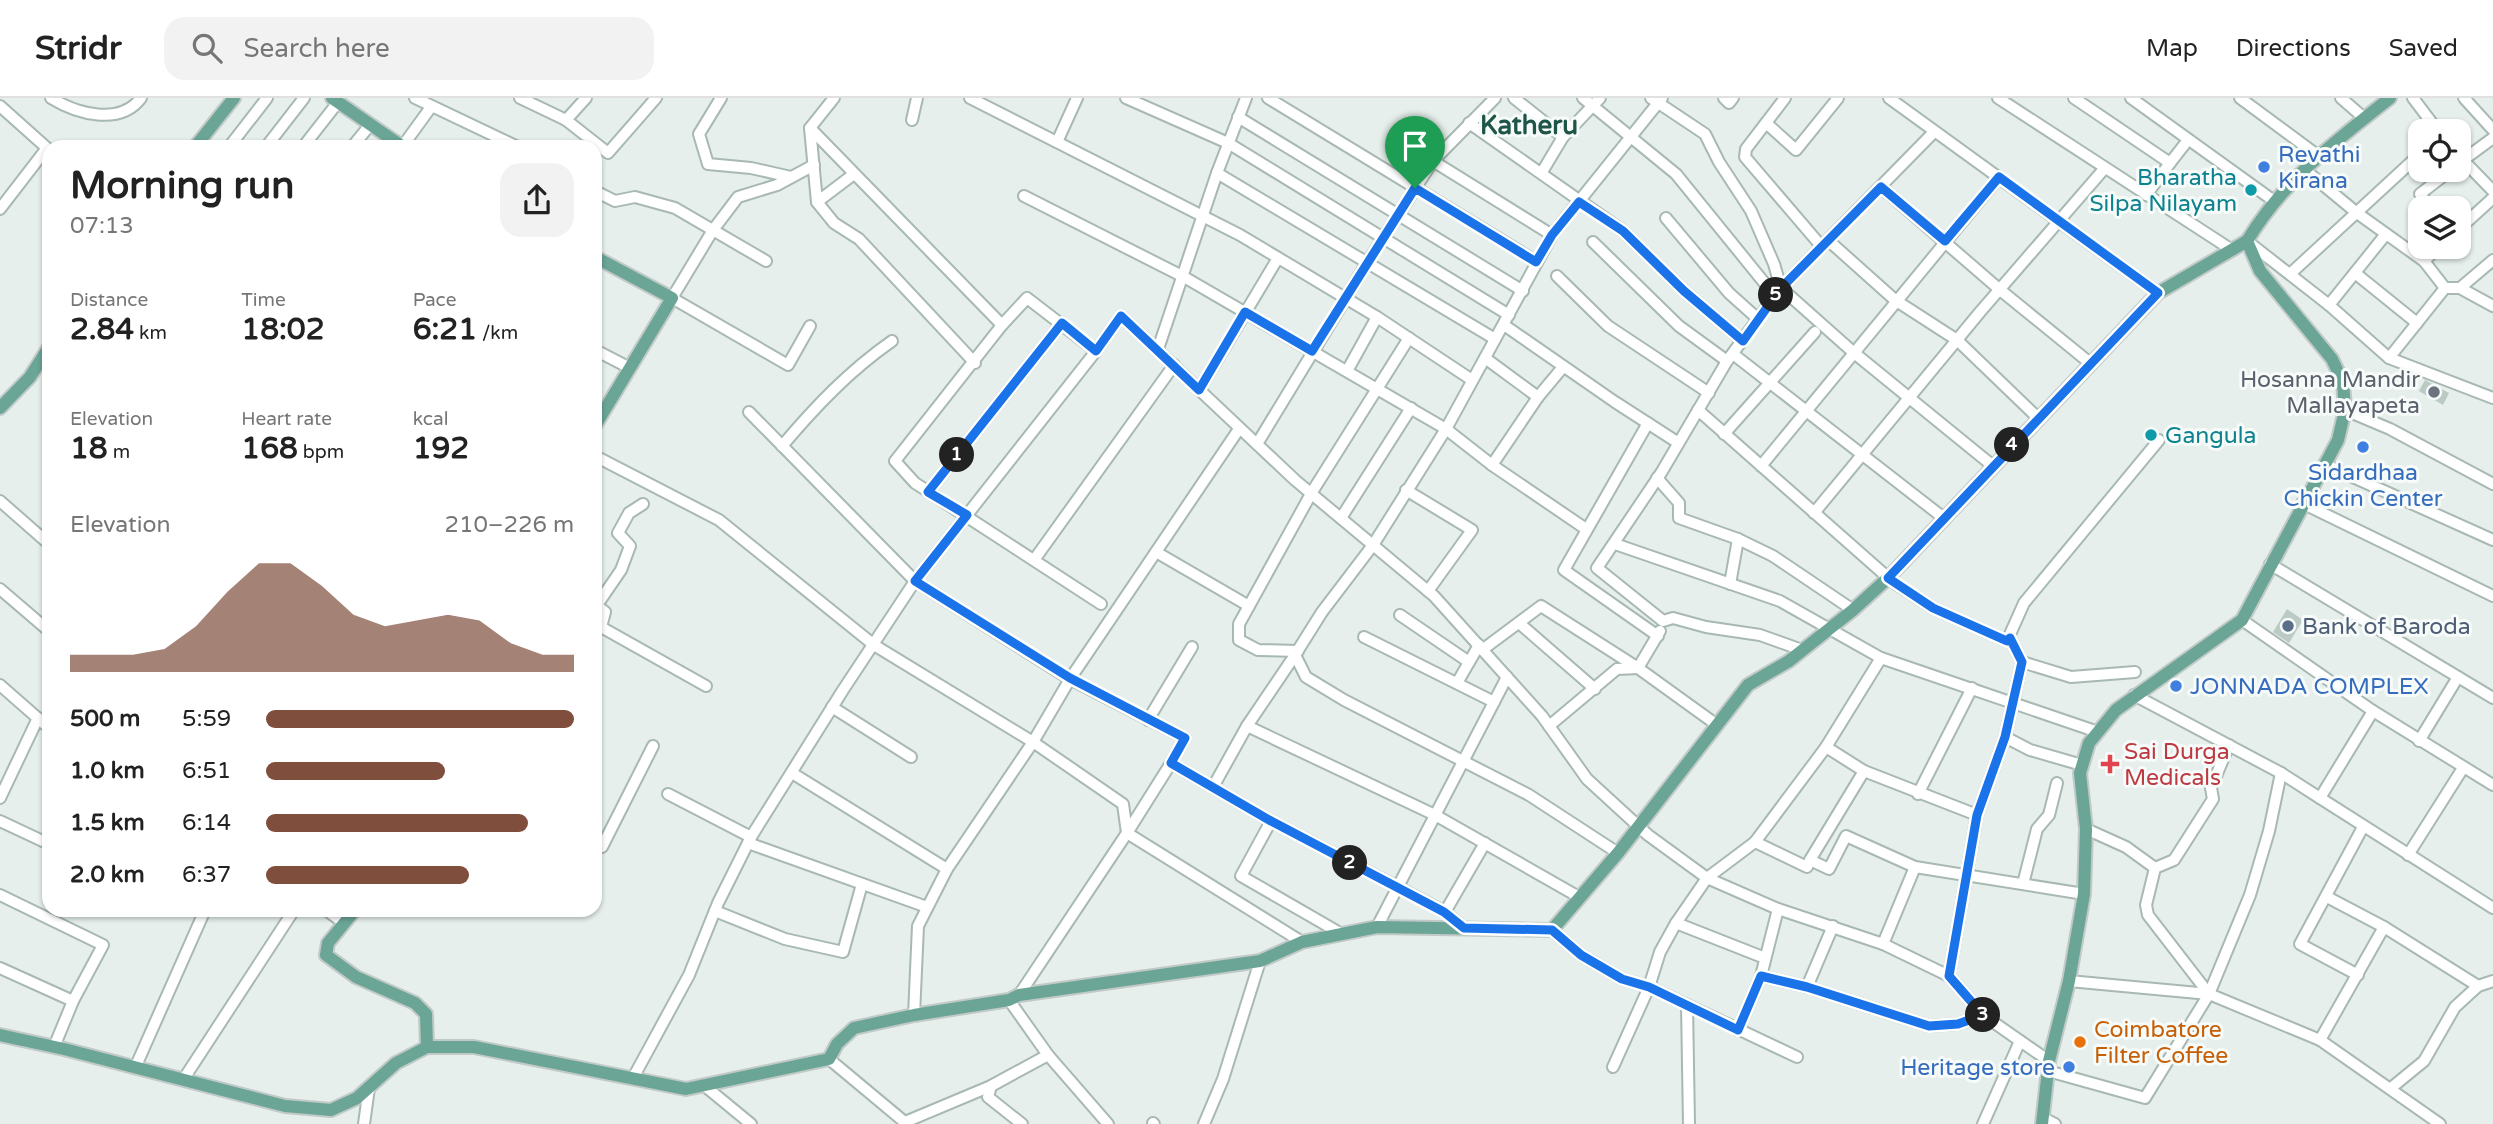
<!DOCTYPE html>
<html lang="en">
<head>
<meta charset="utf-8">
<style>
	body { margin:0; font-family:"Varela Round",sans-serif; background:#f2f2f2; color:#222; height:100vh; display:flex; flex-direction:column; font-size:26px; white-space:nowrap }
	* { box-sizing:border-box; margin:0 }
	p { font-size:23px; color:#767676 }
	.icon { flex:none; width:38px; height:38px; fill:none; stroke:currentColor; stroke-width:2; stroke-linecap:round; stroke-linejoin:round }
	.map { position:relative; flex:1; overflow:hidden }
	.side { position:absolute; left:42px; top:42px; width:560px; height:777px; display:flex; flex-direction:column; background:#fff; border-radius:21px; box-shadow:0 2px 5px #0004 }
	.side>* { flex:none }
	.controls { position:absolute; left:2408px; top:21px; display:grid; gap:14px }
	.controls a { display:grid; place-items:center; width:63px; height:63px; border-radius:14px; background:#fff; box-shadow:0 2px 5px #0004; font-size:35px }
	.pin { position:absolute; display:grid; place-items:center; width:60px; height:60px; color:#fff; margin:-72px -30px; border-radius:50% 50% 50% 0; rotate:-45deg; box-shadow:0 0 7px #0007 }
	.pin .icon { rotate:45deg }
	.km { position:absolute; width:35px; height:35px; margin:-18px; border-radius:50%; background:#222; color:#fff; font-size:19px; line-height:35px; text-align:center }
	.round { display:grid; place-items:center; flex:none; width:74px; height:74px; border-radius:21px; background:#f2f2f2 }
	.overview { display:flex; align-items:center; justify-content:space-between; height:119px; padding:0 28px }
	h1 { font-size:38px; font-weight:700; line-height:52px }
	.figures { display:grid; grid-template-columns:repeat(3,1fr); gap:10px; height:119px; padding:7px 28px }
	.figures div { display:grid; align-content:center }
	.figures b { font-size:30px; font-weight:700 }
	.figures small { font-size:19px; font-weight:400 }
	.figures p { font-size:19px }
	.chart { height:196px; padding:14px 28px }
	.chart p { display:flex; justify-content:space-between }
	.chart svg { width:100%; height:126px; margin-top:7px; fill:#804e3d; opacity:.7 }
	ul { padding:0 28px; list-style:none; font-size:23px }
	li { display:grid; grid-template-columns:112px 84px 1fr; align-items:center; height:52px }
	li i { height:18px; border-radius:9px; background:#804e3d }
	header { display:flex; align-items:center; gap:42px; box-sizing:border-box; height:98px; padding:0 35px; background:#fff; border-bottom:2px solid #e0e0e0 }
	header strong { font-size:33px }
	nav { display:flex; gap:38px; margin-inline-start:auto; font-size:24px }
	.search { width:490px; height:63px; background:#f2f2f2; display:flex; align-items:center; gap:18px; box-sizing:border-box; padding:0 24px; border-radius:21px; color:#767676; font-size:26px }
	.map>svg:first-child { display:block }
</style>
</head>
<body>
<header>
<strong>Stridr</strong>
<div class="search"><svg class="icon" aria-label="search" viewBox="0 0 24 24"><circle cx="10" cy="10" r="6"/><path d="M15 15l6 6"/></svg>Search here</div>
<nav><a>Map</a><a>Directions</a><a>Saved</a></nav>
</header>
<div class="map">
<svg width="2493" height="1026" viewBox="0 0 2493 1026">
	<rect width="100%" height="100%" fill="#e6efeb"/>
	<g fill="#bbcac4">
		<polygon points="2425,282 2449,295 2443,307 2419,293"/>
		<polygon points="2287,511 2303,522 2289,545 2273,534"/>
	</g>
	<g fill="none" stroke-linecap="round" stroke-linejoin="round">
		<defs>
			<g id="minor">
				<path d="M51,0C77,16 120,28 141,0"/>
				<polyline points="415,0 518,49"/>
				<polyline points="520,0 566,22"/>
				<polyline points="586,0 566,22 608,55 656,0"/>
				<polyline points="721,0 699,36 708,66 751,70 791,79"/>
				<polyline points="834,0 810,30 817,104 834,125 859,141 975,265"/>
				<polyline points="970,0 1240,137 1377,219 1472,282"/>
				<polyline points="1126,0 1228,45 1509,217"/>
				<polyline points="1268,0 1537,164"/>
				<polyline points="1514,0 1563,39"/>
				<polyline points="1583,0 1676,76 1775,198"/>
				<polyline points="1651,0 1705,36 1719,64 1751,113 1774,166 1781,190 1853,254 1993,368"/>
				<polyline points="1724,0 1729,5 1733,0"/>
				<polyline points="1785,0 1746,51 1745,59 1822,149"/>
				<polyline points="1889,0 2158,195"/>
				<polyline points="1998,0 2232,152"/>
				<polyline points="2074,0 2170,65 2146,97"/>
				<polyline points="2131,0 2274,103"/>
				<polyline points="2240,0 2317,57"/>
				<polyline points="2341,0 2364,20"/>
				<polyline points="2413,0 2438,33"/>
				<polyline points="2464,0 2493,32"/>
				<polyline points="0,8 47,50 0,111"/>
				<polyline points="1238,19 1523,193"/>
				<polyline points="912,22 917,0"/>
				<polyline points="1469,25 1623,133 1684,193 1743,243"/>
				<polyline points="1766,25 1796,52 1838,0"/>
				<polyline points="810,30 1002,227"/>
				<polyline points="1057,44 1077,0"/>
				<polyline points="229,49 267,0"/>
				<polyline points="266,49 304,0"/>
				<polyline points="303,49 339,3"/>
				<polyline points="352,49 370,27"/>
				<polyline points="402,49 431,9"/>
				<polyline points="2459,58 2493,93"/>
				<polyline points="1433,63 1552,137"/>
				<polyline points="2170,65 2188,42"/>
				<polyline points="2459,65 2493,40"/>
				<polyline points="1542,74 1563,39 1600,0"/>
				<polyline points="1217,75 1495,241"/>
				<polyline points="1881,89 1999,191 2090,265"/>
				<polyline points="595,93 615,103 635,99 675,110 766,163"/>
				<polyline points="1024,98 1184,179 1446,331 1492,367 1538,299 1563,269"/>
				<polyline points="817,104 854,76"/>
				<polyline points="2431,110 2420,96 2451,72"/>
				<polyline points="1666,120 1729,195 1758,221"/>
				<polyline points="2459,131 2493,100"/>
				<polyline points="1829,143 1895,202 1957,242 2038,320"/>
				<polyline points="2247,143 2329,207 2389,260 2445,190 2424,163 2357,115 2305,72"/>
				<polyline points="1593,144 1679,228 1727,263"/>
				<polyline points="2424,163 2439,149"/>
				<polyline points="2355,175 2417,225"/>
				<polyline points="2290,176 2420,56"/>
				<polyline points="1557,178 1608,228 1709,295"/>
				<polyline points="2445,190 2460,190 2493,162"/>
				<polyline points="2460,190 2493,208"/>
				<polyline points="2329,207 2386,136"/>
				<polyline points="1504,227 1615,304 1677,344"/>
				<polyline points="810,228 788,267 672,200 713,132 738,99 777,87 814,67"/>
				<polyline points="1158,251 1217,75 1246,0"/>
				<polyline points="595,252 630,270"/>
				<polyline points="1096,253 1027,200 1002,227 895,363 915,385 1101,506"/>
				<polyline points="1733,256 1945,421"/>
				<polyline points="1485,260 1538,299"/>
				<polyline points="2389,260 2493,300"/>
				<polyline points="1347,273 1377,219"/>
				<polyline points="1199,292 1278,160"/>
				<polyline points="1698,312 1893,484 1933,510 2007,543 2024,505 2159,342"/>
				<polyline points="2345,312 2390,331 2493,386"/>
				<polyline points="749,314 915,483 1070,581 1185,640 1171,665"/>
				<polyline points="1648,325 1564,472 1658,538"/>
				<polyline points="1239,331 1070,581 1033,644 1123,706 1127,735 1171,665 1271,723 1445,814 1464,830"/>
				<polyline points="1724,336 1815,234"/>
				<polyline points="1257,346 1367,165 1433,63 1495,0"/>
				<path d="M782,348C815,309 849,273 892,243"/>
				<polyline points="595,358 719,422 874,547 1033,644 947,771 918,828 914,917"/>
				<polyline points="2324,366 2493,442"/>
				<polyline points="1492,367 1586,431"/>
				<polyline points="1761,368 1999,79"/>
				<polyline points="1657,380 1679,405 1679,420 1738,441 1773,458 1853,512"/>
				<polyline points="1406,392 1472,432 1428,493"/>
				<polyline points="928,394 1062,225"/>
				<polyline points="0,403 49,446"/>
				<polyline points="2302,405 2493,498"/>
				<polyline points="1814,415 1980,214 2104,71"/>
				<polyline points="1341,420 1411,310"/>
				<polyline points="1615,446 1780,503 1881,560 2098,634"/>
				<polyline points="1156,454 1249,508"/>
				<polyline points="1034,462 1174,267"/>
				<polyline points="2270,466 2493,600"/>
				<polyline points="1730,486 1738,441"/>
				<polyline points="0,491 49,533"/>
				<polyline points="595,506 605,514 601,529 706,588"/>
				<polyline points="595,510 621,472 630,448 618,435 629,415 643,406"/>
				<polyline points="1400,517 1469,564"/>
				<polyline points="2242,522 2373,613 2493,687"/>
				<polyline points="1519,525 1595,591"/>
				<polyline points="1364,539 1494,604"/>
				<polyline points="1482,552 1541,508 1638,570 1717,627"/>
				<polyline points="1802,552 1760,537 1706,529 1673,520 1663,523 1597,470 1661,375 1727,263 1781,190 1934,34"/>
				<polyline points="1298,553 1258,552 1239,542 1239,526 1312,394 1409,240"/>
				<polyline points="2022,564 2071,579 2135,574"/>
				<polyline points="1457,585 1479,547"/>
				<polyline points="0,587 49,630"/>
				<polyline points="2134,597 2281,675"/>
				<polyline points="832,609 911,659"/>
				<polyline points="2373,613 2320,700 2493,810"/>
				<polyline points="1148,622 1192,549"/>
				<polyline points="1247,628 1295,557"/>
				<polyline points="1549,628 1617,571 1638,570 1660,533"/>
				<polyline points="2005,639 2030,652 2082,667"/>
				<polyline points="2419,643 2458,579"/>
				<polyline points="2229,647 2211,690 2213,701 2174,762 2155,770 2146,807 2148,817 2209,896 2250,797 2269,733 2281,675 2320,700"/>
				<polyline points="1826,649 1864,673 1977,717"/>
				<polyline points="792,675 947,771"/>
				<polyline points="1213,689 1247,628 1435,717 1579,799"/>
				<polyline points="668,696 751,739"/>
				<polyline points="1918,696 1972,590"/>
				<polyline points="0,700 38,620"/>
				<polyline points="0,723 49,746"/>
				<polyline points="1271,723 1241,778 1340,835"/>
				<polyline points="2086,731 2126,749 2155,770"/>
				<polyline points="1755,744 1807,769 1810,762 1829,771 1846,738 1915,769 2084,796"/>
				<polyline points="748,745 927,809"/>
				<polyline points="602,749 653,648"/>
				<polyline points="1618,755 1529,697 1344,602 1306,579 1295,557 1322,514 1373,447 1446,331 1552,137 1662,0"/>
				<polyline points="2408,757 2463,670"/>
				<polyline points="1810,762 1864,673"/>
				<polyline points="2023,786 2037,731 2049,717 2057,685"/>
				<polyline points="0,797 103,847 73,903 54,949"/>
				<polyline points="2327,799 2384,829"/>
				<polyline points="1778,811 1761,878 1807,889 1929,928 1958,926 1983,917"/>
				<polyline points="326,812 344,825"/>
				<polyline points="715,813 785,841 843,854 862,786"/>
				<polyline points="1445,814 1485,745"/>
				<polyline points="1676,825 1765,860"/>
				<polyline points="1377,829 1507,579"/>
				<polyline points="1552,832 1581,857 1622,881 1649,889 1797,959"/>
				<polyline points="1883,846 1915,769"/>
				<polyline points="0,870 73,903"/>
				<polyline points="2358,877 2300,846 2363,729"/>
				<polyline points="1949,878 1977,717 2005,639 2022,564 2010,540"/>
				<polyline points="2069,883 2209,896 2320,942 2440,1026"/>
				<polyline points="1807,889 1833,828"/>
				<polyline points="1019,897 1127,735 1302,844"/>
				<polyline points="1687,907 1689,1026"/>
				<polyline points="1738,932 1761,878"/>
				<polyline points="2320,942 2384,829 2478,888"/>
				<polyline points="1048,957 1108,1026"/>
				<polyline points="829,961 907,1026"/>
				<polyline points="1613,969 1649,889 1660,854 1676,825 1707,780 1755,744 1826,649 1881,560"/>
				<polyline points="135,970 205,812"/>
				<polyline points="2048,973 2145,1000 2209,896"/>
				<polyline points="633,980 689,877 718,805 751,739 843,592 915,483 1096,253 1121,218 1295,382 1434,498 1542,618 1587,681 1648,737 1707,780 1778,811 1883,846 1949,878 1983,917 2049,963"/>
				<polyline points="183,982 294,812"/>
				<polyline points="991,988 988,999 1022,1026"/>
				<polyline points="706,989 751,1026"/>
				<polyline points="2391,990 2424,963 2455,909 2478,888 2493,883"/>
				<polyline points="2043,1020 2055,1026"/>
				<polyline points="905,1024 991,988 1048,957 1009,902"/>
				<polyline points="1153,1025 1154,1026"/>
				<polyline points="364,1026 369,990"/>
				<polyline points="1204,1026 1223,981 1260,863"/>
				<polyline points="1983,1026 2020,943"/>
			</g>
			<g id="major">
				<polyline points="332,0 403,49"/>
				<polyline points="195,49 234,0"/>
				<polyline points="595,159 672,200 595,328"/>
				<polyline points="0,310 30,279 49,249"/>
				<polyline points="355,812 328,845 326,857 356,879 415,905 426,916 427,949"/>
				<polyline points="0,937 64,951 285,1008 331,1012 357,1000 396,965 427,949 474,949 686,991 829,961 837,946 854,930 914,917 1009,902 1019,897 1260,863 1302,844 1377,829 1552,832 1618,755 1748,587 1789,563 1853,512 1888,480 2158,195 2247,143"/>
				<path d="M2042,1026L2049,963L2069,883L2084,796L2086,731L2080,675L2089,645L2116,612L2242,522L2338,342L2345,312L2343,284L2332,261L2260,173L2247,143C2284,82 2334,44 2390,0"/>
			</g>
		</defs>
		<use href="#minor" stroke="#a8b8b2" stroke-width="14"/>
		<use href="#major" stroke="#c2cac8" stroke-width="16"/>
		<use href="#minor" stroke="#fff" stroke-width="10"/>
		<use href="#major" stroke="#6aa596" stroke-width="12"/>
	</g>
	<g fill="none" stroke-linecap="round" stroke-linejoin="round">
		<defs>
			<polygon id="route" points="1999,79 2158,195 1888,480 1933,510 2007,543 2010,540 2022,564 2005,639 1977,717 1949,878 1983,917 1958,926 1929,928 1807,889 1761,878 1738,932 1649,889 1622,881 1581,857 1552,832 1464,830 1444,814 1271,723 1171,665 1185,640 1070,580 915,483 967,417 928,394 1062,225 1096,253 1121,218 1199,292 1245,214 1312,253 1415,90 1536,164 1552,137 1579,104 1623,133 1684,193 1743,243 1781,190 1881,89 1945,143"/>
		</defs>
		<use href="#route" stroke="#fff" stroke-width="14"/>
		<use href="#route" stroke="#1a73e8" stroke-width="9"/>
	</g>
	<g fill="#3f7fe0" stroke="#f7fbf9" stroke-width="2.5">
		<circle cx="2264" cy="69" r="7"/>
		<circle cx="2363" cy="349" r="7"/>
		<circle cx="2176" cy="588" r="7"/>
		<circle cx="2069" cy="969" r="7"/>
	</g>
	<g fill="#0f9aa8" stroke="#f7fbf9" stroke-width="2.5">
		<circle cx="2251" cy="92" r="7"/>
		<circle cx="2151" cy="337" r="7"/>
	</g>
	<circle fill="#6b7280" stroke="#f7fbf9" stroke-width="2.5" cx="2434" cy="294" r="7"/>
	<circle fill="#5c6f8a" stroke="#f7fbf9" stroke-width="2.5" cx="2288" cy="528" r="7"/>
	<path fill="#e0444e" stroke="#f7fbf9" stroke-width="2.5" d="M2106.5 655.5h7v7h7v7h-7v7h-7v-7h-7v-7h7z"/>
	<circle fill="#e8710a" stroke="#f7fbf9" stroke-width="2.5" cx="2080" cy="944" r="7"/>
	<g text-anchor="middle" stroke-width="6" stroke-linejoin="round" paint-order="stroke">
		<g font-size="23" fill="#366cbe" stroke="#f7fbf9" text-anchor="start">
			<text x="2278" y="64">Revathi<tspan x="2278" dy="26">Kirana</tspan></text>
			<text x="2363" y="382" text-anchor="middle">Sidardhaa<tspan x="2363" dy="26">Chickin Center</tspan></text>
			<text x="2190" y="596">JONNADA COMPLEX</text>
			<text x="2055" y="977" text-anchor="end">Heritage store</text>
		</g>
		<g font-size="23" fill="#0d838f" stroke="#f7fbf9" text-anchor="end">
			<text x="2237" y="87">Bharatha<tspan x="2237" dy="26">Silpa Nilayam</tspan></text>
			<text x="2165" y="345" text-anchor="start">Gangula</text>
		</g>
		<g font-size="23" fill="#5b616d" stroke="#f7fbf9" text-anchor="end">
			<text x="2420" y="289">Hosanna Mandir<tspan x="2420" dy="26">Mallayapeta</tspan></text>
		</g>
		<g font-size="23" fill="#4e5e75" stroke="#f7fbf9" text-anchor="start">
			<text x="2302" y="536">Bank of Baroda</text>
		</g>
		<g font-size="23" fill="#be3a42" stroke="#f7fbf9" text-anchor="start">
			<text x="2124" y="661">Sai Durga<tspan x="2124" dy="26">Medicals</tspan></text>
		</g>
		<g font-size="23" fill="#c56008" stroke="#f7fbf9" text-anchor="start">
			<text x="2094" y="939">Coimbatore<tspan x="2094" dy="26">Filter Coffee</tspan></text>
		</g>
		<g font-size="26" font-weight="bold" fill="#1f5548" stroke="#f7fbf9">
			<text x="1529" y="36">Katheru</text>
		</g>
	</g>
</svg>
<div class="controls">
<a><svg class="icon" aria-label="locate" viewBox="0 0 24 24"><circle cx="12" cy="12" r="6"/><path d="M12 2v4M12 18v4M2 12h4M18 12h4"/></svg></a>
<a><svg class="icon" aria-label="layers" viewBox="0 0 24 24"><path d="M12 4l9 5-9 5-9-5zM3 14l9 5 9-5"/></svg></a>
</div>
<div class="pin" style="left:1415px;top:90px;background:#1e9e55"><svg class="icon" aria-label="arrive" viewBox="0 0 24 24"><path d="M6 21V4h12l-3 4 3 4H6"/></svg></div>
<b class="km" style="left:957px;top:357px">1</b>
<b class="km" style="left:1350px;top:765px">2</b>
<b class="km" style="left:1983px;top:917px">3</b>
<b class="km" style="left:2012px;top:347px">4</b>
<b class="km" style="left:1776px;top:197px">5</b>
<section class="side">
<div class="overview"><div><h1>Morning run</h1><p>07:13</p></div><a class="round"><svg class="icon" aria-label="share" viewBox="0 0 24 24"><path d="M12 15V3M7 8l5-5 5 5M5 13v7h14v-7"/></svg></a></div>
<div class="figures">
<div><p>Distance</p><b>2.84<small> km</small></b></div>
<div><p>Time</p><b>18:02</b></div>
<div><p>Pace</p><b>6:21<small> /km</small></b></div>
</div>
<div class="figures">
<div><p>Elevation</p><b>18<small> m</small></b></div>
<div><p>Heart rate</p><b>168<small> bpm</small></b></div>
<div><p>kcal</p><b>192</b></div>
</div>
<div class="chart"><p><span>Elevation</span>210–226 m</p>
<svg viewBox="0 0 160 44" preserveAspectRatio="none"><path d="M0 44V38L10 38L20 38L30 36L40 28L50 16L60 6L70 6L80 14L90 24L100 28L110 26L120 24L130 26L140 34L150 38L160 38V44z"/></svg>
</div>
<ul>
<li><b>500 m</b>5:59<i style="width:100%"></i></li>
<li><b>1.0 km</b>6:51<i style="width:58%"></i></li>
<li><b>1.5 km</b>6:14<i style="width:85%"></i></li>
<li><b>2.0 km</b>6:37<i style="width:66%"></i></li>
</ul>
</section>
</div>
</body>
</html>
